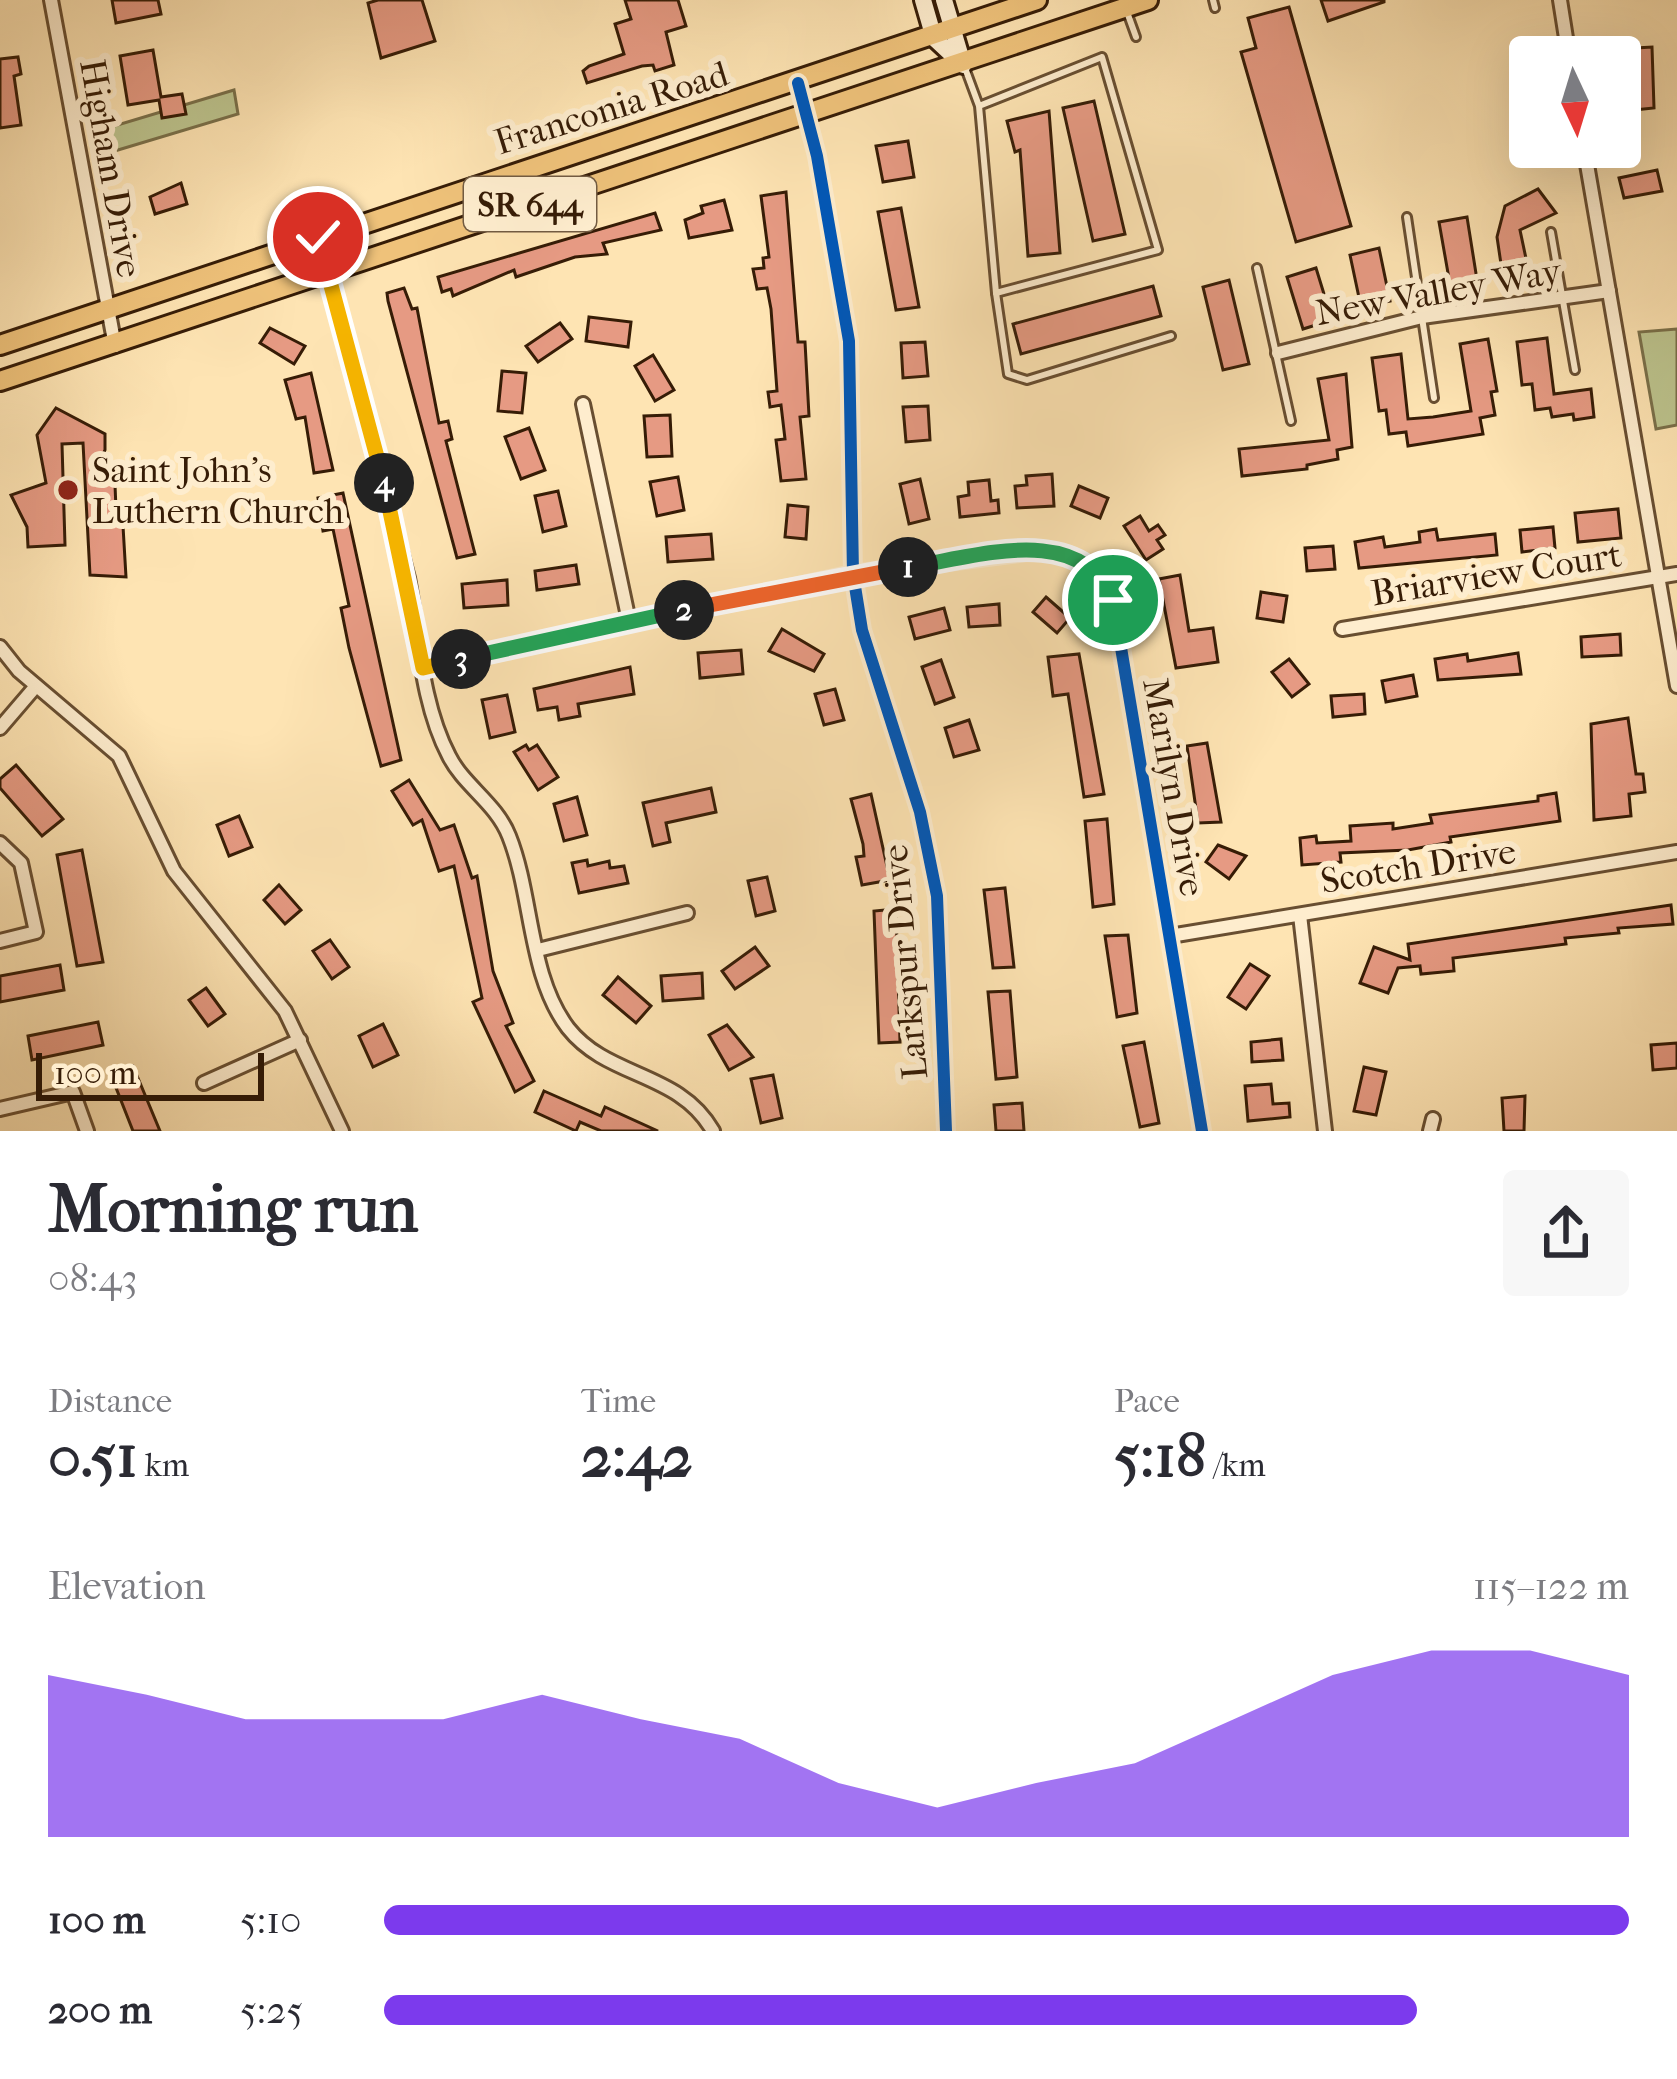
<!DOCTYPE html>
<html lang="en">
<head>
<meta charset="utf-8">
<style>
	body { margin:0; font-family:"IM FELL French Canon",serif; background:#f7f7f7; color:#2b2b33; height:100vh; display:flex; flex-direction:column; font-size:45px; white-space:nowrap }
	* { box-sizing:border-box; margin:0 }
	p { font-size:39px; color:#7c7c81 }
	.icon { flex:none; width:66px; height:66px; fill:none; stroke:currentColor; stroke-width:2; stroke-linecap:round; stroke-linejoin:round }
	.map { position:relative; height:1131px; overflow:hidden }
	.details { display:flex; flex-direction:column; background:#fff; flex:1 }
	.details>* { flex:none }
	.needle { width:78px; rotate:176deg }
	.tools { position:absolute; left:1509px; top:36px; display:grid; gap:24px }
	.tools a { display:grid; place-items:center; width:132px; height:132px; border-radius:12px; background:#fff; box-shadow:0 12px 48px #0002; font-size:60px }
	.scale { position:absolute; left:36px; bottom:30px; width:228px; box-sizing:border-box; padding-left:12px; border:6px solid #361c06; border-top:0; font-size:33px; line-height:42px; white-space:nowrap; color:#361c06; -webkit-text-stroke:9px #feedce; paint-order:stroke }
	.pin { position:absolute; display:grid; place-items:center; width:102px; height:102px; color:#fff; margin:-51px; border:6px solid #fff; border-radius:50%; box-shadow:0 3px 12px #0007 }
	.km { position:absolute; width:60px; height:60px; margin:-30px; border-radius:50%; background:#222; color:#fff; font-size:33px; line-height:60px; text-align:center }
	.round { display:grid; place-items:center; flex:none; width:126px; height:126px; border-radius:12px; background:#f7f7f7 }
	.head { display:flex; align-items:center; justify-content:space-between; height:204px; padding:0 48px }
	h1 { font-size:66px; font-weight:700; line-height:90px }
	.stats { display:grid; grid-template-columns:repeat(3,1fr); gap:18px; height:204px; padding:12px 48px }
	.stats div { display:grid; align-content:center }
	.stats b { font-size:60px; font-weight:700 }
	.stats small { font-size:33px; font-weight:400 }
	.stats p { font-size:33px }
	.chart { height:336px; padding:24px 48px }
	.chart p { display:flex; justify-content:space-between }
	.chart svg { width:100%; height:216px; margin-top:12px; fill:#7c3aed; opacity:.7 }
	ul { padding:0 48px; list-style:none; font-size:39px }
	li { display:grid; grid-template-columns:192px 144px 1fr; align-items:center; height:90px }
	li i { height:30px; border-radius:15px; background:#7c3aed }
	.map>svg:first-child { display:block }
</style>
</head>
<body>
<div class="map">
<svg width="1677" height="1131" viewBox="0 0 1677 1131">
	<rect width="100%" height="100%" fill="#fee4b3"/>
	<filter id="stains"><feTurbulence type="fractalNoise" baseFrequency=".00167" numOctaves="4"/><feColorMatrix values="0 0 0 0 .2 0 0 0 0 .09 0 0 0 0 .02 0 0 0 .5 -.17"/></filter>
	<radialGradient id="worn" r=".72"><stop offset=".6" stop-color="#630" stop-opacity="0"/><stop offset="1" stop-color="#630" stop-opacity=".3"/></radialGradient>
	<g fill="#bdc58f" stroke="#7a704a" stroke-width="3">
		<polygon points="234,90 238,114 98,156 94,132"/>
		<polygon points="1677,329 1677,425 1656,429 1639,332"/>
	</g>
	<g fill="#e69a83" stroke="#361c06" stroke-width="3">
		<polygon points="112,0 158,0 161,14 116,23"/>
		<polygon points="378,0 422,0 435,41 381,58 368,3"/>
		<polygon points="625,0 678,0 686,26 666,32 674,65 655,71 653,65 642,66 587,83 583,71 589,66 624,54 615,24 631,19"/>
		<polygon points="1321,0 1384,0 1384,2 1328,21"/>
		<polygon points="1289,7 1351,226 1296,242 1241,52 1256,48 1248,18"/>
		<polygon points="1652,47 1654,108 1624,111 1621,84 1639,83 1636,48"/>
		<polygon points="153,50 161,97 182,94 186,114 162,118 159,100 128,105 120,56"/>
		<polygon points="18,57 21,74 14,76 21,125 0,128 0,59"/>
		<polygon points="1094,101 1125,234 1093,241 1063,108"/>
		<polygon points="1049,111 1060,253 1028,256 1020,150 1015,152 1007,121"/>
		<polygon points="908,141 914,177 883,182 876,146"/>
		<polygon points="1657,170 1662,191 1624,198 1619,178"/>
		<polygon points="181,183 187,204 155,214 150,197"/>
		<polygon points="1538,189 1556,213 1520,230 1532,287 1505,291 1497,237 1505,206"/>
		<polygon points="786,192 798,342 805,342 809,416 800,417 806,479 781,481 776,440 785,439 781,405 770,407 768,392 777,391 771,309 767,288 757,289 753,269 764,268 763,258 769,257 761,196"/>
		<polygon points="724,200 732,230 689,238 685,220 703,213 701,206"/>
		<polygon points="901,208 919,307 896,310 878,212"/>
		<polygon points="655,213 661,230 603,243 607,254 575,257 516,277 514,270 453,296 451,289 442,292 438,277"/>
		<polygon points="1467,217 1478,286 1451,290 1439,222"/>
		<polygon points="1379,248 1390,301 1361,307 1350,255"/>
		<polygon points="1316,268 1332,320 1303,329 1287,277"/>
		<polygon points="1229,280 1249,364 1223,370 1203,287"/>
		<polygon points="1153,286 1161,316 1021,354 1013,324"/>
		<polygon points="404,288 412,309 417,308 439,423 448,421 452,439 446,441 475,554 457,558 388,301 387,293"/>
		<polygon points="589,317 631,322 628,347 586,341"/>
		<polygon points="560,323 572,339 538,362 526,346"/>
		<polygon points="270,328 305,346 294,364 260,343"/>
		<polygon points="1547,338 1554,394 1591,389 1594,417 1574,420 1573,414 1552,417 1550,408 1535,410 1532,384 1522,385 1517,342"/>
		<polygon points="1488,339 1497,391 1491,392 1495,415 1480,418 1483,434 1408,446 1406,432 1389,434 1386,410 1379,411 1372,358 1401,354 1408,419 1433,417 1471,411 1460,344"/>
		<polygon points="925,342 928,376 903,378 901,343"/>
		<polygon points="653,355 674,390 655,401 635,366"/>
		<polygon points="502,371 526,373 522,413 498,411"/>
		<polygon points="311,373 333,470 314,473 305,417 296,419 285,380"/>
		<polygon points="1346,374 1352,447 1337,450 1338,459 1307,465 1307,469 1242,476 1239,449 1329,440 1318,379"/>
		<polygon points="928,406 930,440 906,442 903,407"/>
		<polygon points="56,408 105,434 105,450 92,478 111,477 115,485 116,509 122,509 126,577 90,575 83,443 62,444 65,545 28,547 27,527 11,495 46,483 37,435"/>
		<polygon points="670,415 672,456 647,457 644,416"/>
		<polygon points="529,428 545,470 521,479 505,437"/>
		<polygon points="1052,474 1054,506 1017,508 1015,486 1027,485 1026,476"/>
		<polygon points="678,477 684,510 657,516 650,482"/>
		<polygon points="920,479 929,519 909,524 900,484"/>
		<polygon points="989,480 991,501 998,500 999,513 960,517 958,497 969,495 968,482"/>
		<polygon points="1079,486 1108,498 1100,518 1071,506"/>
		<polygon points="558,491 566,526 543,532 535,496"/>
		<polygon points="343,493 401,760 381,766 349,648 341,608 349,606 333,529 323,531 318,498"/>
		<polygon points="788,505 808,507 806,539 785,537"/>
		<polygon points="1618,509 1621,538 1578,542 1575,513"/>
		<polygon points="1140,516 1149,531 1158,525 1165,535 1157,540 1163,549 1146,560 1124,526"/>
		<polygon points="1553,527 1555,548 1522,552 1520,530"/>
		<polygon points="1436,529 1438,540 1495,534 1497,555 1359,568 1355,542 1383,537 1385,547 1420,542 1419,532"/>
		<polygon points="711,534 713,559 668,562 666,537"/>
		<polygon points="1333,546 1335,569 1307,571 1305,548"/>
		<polygon points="576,565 579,584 537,590 535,571"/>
		<polygon points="1180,575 1189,631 1213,628 1218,662 1176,668 1159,579"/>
		<polygon points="507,580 508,605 464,608 462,584"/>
		<polygon points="1261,592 1287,596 1283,622 1257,618"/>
		<polygon points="1046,597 1070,618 1057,633 1033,612"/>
		<polygon points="999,604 1000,625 969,627 967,607"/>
		<polygon points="944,608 950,630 915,639 909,617"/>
		<polygon points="782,629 824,654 814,671 769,651"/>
		<polygon points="1620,634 1621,655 1582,657 1581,637"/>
		<polygon points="741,650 743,674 700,678 698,653"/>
		<polygon points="1518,653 1521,674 1438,680 1435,659 1467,654 1468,661"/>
		<polygon points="1079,654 1104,794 1084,797 1068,694 1053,696 1048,657"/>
		<polygon points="1289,659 1309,684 1292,697 1272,672"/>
		<polygon points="941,660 954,697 935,704 922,667"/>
		<polygon points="630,667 634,694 578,704 580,716 559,720 557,707 538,710 534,689"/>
		<polygon points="1413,675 1417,696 1386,702 1382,681"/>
		<polygon points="835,689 844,720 824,725 815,694"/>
		<polygon points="1364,694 1365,714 1333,717 1331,696"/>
		<polygon points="507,695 515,732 490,738 482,700"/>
		<polygon points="1628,718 1636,774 1643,774 1645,792 1629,794 1631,816 1594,820 1591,724"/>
		<polygon points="969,720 979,750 954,757 945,728"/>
		<polygon points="1207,743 1221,822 1198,823 1187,746"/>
		<polygon points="526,745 529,750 537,745 558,777 538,790 514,752"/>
		<polygon points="16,765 63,819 42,836 0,788 0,779"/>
		<polygon points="409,780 440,830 454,825 472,878 477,876 493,971 513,1023 506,1026 534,1081 515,1092 473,1002 482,998 454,866 439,871 422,820 413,825 392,791"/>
		<polygon points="711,788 716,812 666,823 670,842 653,846 643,803"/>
		<polygon points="1556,793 1560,821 1450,837 1451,842 1408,850 1340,853 1341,862 1302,865 1300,838 1316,836 1317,843 1351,841 1350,826 1393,823 1393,829 1432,823 1430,815 1538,801 1538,796"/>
		<polygon points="871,794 890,880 862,885 856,857 864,856 863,844 851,799"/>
		<polygon points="577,797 587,835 564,841 554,804"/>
		<polygon points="239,816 252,847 229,856 217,825"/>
		<polygon points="1107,819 1114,904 1093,907 1085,821"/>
		<polygon points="1218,845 1246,856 1229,879 1206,862"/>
		<polygon points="82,850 103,962 77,966 57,855"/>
		<polygon points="587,860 588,866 609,861 610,868 624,866 628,883 579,893 572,863"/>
		<polygon points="767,877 775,911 756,916 748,881"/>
		<polygon points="279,885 301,910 285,924 264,900"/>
		<polygon points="1005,888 1014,967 993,968 984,890"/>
		<polygon points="1671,905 1673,924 1618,928 1619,933 1565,938 1566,944 1453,958 1454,971 1421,974 1420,966 1398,968 1388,993 1360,983 1374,947 1410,960 1408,944"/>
		<polygon points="896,909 900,1042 879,1043 874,911"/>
		<polygon points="1128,935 1137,1013 1117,1017 1105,936"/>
		<polygon points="330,940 349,967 332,979 313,951"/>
		<polygon points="755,947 769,966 735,989 722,971"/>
		<polygon points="1250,964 1269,976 1246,1009 1228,997"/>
		<polygon points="60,965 64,990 0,1002 0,976"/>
		<polygon points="702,973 703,998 663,1001 661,976"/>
		<polygon points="618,977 651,1006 636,1023 603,995"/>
		<polygon points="206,988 225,1014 208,1026 189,1000"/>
		<polygon points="1010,991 1017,1077 996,1079 988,992"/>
		<polygon points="98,1022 103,1045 32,1060 28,1036"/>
		<polygon points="383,1024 398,1055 373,1067 359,1036"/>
		<polygon points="727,1025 753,1057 729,1070 709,1035"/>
		<polygon points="1281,1039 1283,1060 1252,1062 1251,1042"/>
		<polygon points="1144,1042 1159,1123 1140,1127 1123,1046"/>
		<polygon points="1677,1043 1677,1068 1653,1070 1651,1045"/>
		<polygon points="133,1066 160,1131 133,1131 111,1075"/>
		<polygon points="1364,1067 1386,1072 1376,1115 1354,1111"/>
		<polygon points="773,1075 782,1118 761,1123 751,1079"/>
		<polygon points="1271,1084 1273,1104 1289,1103 1290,1117 1248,1121 1245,1086"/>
		<polygon points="544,1091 601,1116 605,1107 658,1131 601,1131 580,1122 576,1131 535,1112"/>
		<polygon points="1525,1096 1524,1131 1504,1131 1502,1098"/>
		<polygon points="1022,1103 1024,1131 996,1131 994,1105"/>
	</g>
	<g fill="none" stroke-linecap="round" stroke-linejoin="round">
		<defs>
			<g id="service">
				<polyline points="1213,0 1215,8"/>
				<polyline points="1127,12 1136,37"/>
				<polyline points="965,68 979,106 996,293 1158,250 1102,57 979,106"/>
				<polyline points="1407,217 1434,398"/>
				<polyline points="1551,232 1575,370"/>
				<polyline points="1257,268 1291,421"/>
				<polyline points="996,293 1008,374 1027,380 1171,336"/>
			</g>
			<g id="minor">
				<polyline points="51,0 115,346"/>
				<polyline points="1560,0 1569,57"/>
				<polyline points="798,83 817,156 849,341 853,574 862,630 920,812 937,896 946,1131"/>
				<polyline points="1584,147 1677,686"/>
				<path d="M318,237L408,578C419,636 421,703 449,756C464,786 496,803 509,836C533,896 528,975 568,1028C608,1079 679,1071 713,1131"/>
				<polyline points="1278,353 1422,317 1609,291"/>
				<polyline points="583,404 629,621"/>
				<polyline points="1342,629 1677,574"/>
				<polyline points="0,647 19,671 119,756 174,871 285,1011 342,1131"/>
				<path d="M423,668L853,574L1035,551C1073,550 1098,563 1113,600L1202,1131"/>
				<polyline points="0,728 36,686"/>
				<polyline points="0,843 21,863 36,932 0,941"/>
				<polyline points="1300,915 1325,1131"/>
				<polyline points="1170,936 1677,852"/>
				<polyline points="538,950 687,913"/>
				<polyline points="204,1083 300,1040"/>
				<polyline points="0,1109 73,1092 87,1131"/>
				<polyline points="1430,1131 1433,1119"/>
			</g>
			<g id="secondary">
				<polyline points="923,0 934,38 963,65"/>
				<polyline points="944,0 963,64"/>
			</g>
			<g id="primary">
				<polyline points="0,345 1037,0"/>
				<polyline points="0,381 1148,0"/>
			</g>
		</defs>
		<use href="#service" stroke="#684e31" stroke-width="12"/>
		<use href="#minor" stroke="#684e31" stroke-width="18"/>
		<use href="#secondary" stroke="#361c06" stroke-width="22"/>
		<use href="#primary" stroke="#361c06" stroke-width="24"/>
		<use href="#service" stroke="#feedce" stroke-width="6"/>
		<use href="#minor" stroke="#feedce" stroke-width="12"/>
		<use href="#secondary" stroke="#feedce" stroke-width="16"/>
		<use href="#primary" stroke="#efc27a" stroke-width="18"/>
		<defs>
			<g id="cycleway">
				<polyline points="798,83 817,156 849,341 853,574 862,630 920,812 937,896 946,1131"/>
				<path d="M423,668L853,574L1035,551C1073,550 1098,563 1113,600L1202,1131"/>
			</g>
		</defs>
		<use href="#cycleway" stroke="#feedce" stroke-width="20"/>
		<use href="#cycleway" stroke="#0057b8" stroke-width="12"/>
	</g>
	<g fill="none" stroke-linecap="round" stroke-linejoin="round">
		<defs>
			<path id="split-1" d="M908,567C974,558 1080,520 1113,600"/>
			<polyline id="split-2" points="684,610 908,567"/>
			<polyline id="split-3" points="461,659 684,610"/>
			<polyline id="split-4" points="384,483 423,668 461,659"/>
			<polyline id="split-5" points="318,237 384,483"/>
		</defs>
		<use href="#split-1" stroke="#fff" stroke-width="24"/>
		<use href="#split-2" stroke="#fff" stroke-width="24"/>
		<use href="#split-3" stroke="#fff" stroke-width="24"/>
		<use href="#split-4" stroke="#fff" stroke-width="24"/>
		<use href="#split-5" stroke="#fff" stroke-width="24"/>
		<use href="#split-1" stroke="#22a559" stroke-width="15"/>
		<use href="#split-2" stroke="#f0652b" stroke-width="15"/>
		<use href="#split-3" stroke="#22a559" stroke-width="15"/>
		<use href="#split-4" stroke="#f5b400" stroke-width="15"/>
		<use href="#split-5" stroke="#f5b400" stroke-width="15"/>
	</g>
	<circle fill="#8f2418" stroke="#feedce" stroke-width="4.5" cx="68" cy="490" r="12"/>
	<g text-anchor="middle" stroke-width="12" stroke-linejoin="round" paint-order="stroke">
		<rect fill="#feedce" stroke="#725b42" stroke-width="3" x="464" y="177" width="132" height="54" rx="9"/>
		<g font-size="33" font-weight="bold" fill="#361c06">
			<text x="530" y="216">SR 644</text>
		</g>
		<g font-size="36" fill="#361c06" stroke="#feedce">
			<text transform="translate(611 107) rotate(-17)" y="13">Franconia Road</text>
			<text transform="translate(112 168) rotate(80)" y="13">Higham Drive</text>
			<text transform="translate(1438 291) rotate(-10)" y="13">New Valley Way</text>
			<text transform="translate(1496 573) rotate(-9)" y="13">Briarview Court</text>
			<text transform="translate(1175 787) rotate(80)" y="13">Marilyn Drive</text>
			<text transform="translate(1418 865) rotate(-9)" y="13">Scotch Drive</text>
			<text transform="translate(904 962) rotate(-95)" y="13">Larkspur Drive</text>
		</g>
		<g font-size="36" fill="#361c06" stroke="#feedce" text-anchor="start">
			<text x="92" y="482">Saint John's<tspan x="92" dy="41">Luthern Church</tspan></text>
		</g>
	</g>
	<rect width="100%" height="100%" filter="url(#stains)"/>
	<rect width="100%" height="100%" fill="url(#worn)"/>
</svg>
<div class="tools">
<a><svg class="needle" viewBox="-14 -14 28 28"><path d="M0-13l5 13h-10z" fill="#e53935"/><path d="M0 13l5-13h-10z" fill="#7c7c81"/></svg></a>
</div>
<div class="scale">100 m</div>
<div class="pin" style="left:1113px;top:600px;background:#1e9e55"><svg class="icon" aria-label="arrive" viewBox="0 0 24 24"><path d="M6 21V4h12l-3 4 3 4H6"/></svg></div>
<div class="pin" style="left:318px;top:237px;background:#d93025"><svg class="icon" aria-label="check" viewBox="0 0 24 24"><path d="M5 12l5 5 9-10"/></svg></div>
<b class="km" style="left:908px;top:567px">1</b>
<b class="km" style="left:684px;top:610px">2</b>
<b class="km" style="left:461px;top:659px">3</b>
<b class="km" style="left:384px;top:483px">4</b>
</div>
<section class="details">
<div class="head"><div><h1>Morning run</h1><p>08:43</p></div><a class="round"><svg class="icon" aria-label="share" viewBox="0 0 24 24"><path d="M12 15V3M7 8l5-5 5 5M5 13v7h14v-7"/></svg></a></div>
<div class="stats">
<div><p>Distance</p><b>0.51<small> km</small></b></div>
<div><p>Time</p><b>2:42</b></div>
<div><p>Pace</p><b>5:18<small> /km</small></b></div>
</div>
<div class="chart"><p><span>Elevation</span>115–122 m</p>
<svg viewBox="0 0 160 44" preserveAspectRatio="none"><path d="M0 44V11L10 15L20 20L30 20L40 20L50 15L60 20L70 24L80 33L90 38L100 33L110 29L120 20L130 11L140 6L150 6L160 11V44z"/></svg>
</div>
<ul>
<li><b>100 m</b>5:10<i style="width:100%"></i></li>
<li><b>200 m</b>5:25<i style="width:83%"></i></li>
</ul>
</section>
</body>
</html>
